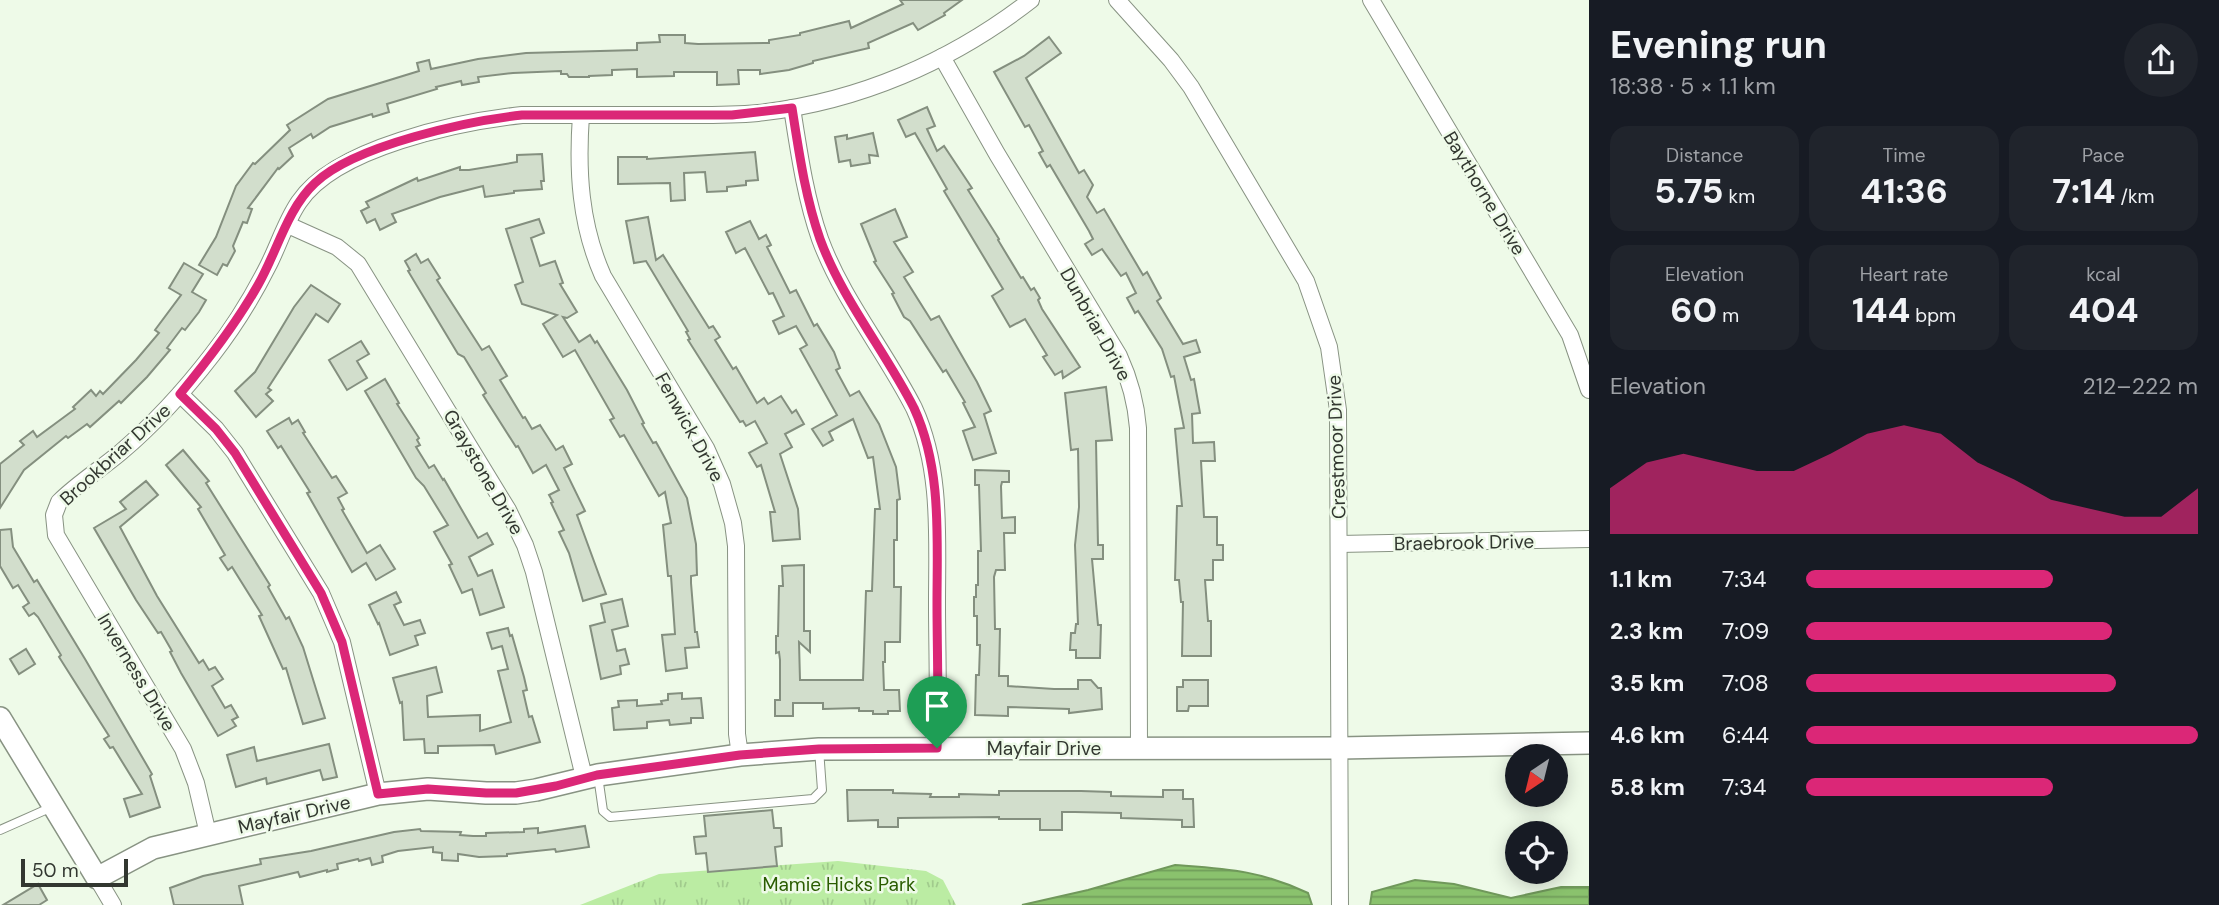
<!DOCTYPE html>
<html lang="en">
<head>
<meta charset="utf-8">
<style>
	body { margin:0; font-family:"DM Sans",sans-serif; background:#20242c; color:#f1f3f6; height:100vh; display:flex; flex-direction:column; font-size:26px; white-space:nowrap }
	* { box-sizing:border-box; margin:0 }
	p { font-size:23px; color:#9ea1a6 }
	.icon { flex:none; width:38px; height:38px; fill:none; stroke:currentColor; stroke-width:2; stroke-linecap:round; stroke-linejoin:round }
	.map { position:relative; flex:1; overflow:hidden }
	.drawer { display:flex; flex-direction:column; background:#171b24; width:630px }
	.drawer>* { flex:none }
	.needle { width:46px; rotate:215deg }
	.fabs { position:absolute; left:1505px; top:744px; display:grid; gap:14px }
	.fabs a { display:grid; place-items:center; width:63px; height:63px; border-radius:50%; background:#171b24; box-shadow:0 4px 18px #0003; font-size:35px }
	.scale { position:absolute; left:21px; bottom:18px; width:107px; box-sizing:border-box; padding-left:7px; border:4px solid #323730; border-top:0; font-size:19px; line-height:24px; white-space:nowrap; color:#323730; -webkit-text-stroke:5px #eefae8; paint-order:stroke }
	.pin { position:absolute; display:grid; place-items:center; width:60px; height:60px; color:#fff; margin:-72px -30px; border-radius:50% 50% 50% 0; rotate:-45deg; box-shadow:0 0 7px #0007 }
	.pin .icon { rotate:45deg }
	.round { display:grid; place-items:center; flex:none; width:74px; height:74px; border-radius:37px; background:#20242c }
	.summary { display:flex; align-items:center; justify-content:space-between; height:119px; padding:0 21px }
	h1 { font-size:38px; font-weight:700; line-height:52px }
	.metrics { display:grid; grid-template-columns:repeat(3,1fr); gap:10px; height:119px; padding:7px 21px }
	.metrics div { display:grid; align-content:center; border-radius:18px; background:#20242c; text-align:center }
	.metrics b { font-size:35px; font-weight:700 }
	.metrics small { font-size:19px; font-weight:400 }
	.metrics p { font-size:19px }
	.chart { height:196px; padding:14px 21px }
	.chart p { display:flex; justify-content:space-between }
	.chart svg { width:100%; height:126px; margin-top:7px; fill:#db2777; opacity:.7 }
	ul { padding:0 21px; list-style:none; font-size:23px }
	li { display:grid; grid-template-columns:112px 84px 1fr; align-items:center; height:52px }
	li i { height:18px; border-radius:9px; background:#db2777 }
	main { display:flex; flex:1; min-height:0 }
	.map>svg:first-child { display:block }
</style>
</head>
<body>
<main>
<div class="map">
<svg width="1589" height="905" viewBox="0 0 1589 905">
	<defs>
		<pattern id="park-tufts" width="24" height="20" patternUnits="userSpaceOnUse" patternTransform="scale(1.75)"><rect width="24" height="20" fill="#bbeca3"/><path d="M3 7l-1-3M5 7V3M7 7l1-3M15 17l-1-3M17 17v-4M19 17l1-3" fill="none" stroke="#a1cb8d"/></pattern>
		<pattern id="water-rules" width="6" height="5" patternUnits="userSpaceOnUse" patternTransform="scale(1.75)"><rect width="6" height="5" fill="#8ac26d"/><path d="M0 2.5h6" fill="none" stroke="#719e5a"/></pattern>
	</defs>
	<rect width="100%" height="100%" fill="#eefae8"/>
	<polygon fill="url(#park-tufts)" points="838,861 926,871 943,880 956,905 580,905 659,874"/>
	<g fill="url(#water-rules)" stroke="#70985b" stroke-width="2">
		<path d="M1175,865C1227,869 1259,870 1308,893L1312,905H1022L1088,890Z"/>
		<polygon points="1415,880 1454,884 1511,898 1561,887 1589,887 1589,905 1370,905 1372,892"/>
	</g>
	<g fill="#d2decc" stroke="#848f7f" stroke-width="2">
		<polygon points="900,0 962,0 944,13 945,15 918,30 913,23 868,43 869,48 813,61 813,63 789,70 760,74 760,70 738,70 739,84 717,85 717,72 674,72 674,76 637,77 637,69 612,70 612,75 589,76 589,77 569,77 567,74 561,74 561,71 513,73 478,77 479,82 462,85 461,81 436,87 437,89 387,104 389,112 373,117 372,114 330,127 313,138 311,134 289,148 293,156 279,169 278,168 248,208 252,209 247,223 243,222 233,246 235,251 227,266 223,264 217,275 199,265 216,237 236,186 253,163 255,164 290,130 287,125 328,99 419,71 417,63 429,60 431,69 478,59 526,53 637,50 637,43 660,42 659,35 685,35 685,43 698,44 769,43 769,40 800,35 800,33 849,21 851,28 903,4"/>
		<polygon points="1049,37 1061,53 1026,78 1079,173 1084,170 1093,185 1087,197 1097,213 1104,209 1143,275 1147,272 1161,298 1157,301 1183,344 1196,340 1200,352 1184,357 1191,380 1194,379 1200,413 1192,414 1193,443 1214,442 1215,461 1201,461 1204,517 1217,517 1217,545 1223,545 1223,560 1213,560 1213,580 1205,580 1208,621 1211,621 1211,656 1182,656 1183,602 1181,602 1179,580 1175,580 1177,506 1182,506 1175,429 1184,428 1174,376 1171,377 1162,349 1138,311 1135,313 1127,298 1136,293 1126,273 1121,276 1102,249 1092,255 1085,244 1093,239 1089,231 1050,165 1047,167 1039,153 1043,151 1029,125 1025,127 994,72 1024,56"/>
		<polygon points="927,107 935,126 927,129 937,151 944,146 972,188 968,190 999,239 998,240 1021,278 1023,277 1031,290 1034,288 1040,298 1038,300 1042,309 1080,367 1063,378 1062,371 1055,375 1043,357 1047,355 1025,319 1010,327 992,296 1003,289 944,191 947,189 915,133 906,137 898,120"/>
		<polygon points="873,133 878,156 869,155 870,163 851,166 850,160 839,162 835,137 847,135 847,139"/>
		<polygon points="755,152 758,180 746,181 746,185 727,187 727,191 707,192 705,172 684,173 685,200 671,201 670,183 618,184 618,157 647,157 647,159"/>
		<polygon points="542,154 544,181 541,181 542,189 514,191 514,193 485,197 483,186 440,197 392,214 396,222 380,230 375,219 367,223 361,211 369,207 366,202 417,178 418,181 460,167 460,170 469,170 517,162 517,155"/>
		<polygon points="895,209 907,237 894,242 913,272 904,277 931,320 939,316 977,382 991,411 984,414 996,453 973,460 963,431 975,427 963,403 965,402 946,370 943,372 910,321 904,317 892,294 894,293 874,262 876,261 861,224"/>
		<polygon points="648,217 656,260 663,255 709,328 713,326 720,337 715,340 733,369 736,367 757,403 764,398 768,404 781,396 792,413 796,410 804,424 785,434 792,447 780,454 798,509 800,539 773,541 770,512 775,512 761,465 757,467 749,453 767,443 755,421 746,426 743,421 740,422 688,340 690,339 686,332 688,331 646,261 634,263 626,221"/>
		<polygon points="539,219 544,233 531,238 540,266 555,261 563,283 560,284 577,312 567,318 563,317 579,342 590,335 595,343 597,341 627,390 644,423 642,424 653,443 656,442 687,498 696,544 697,575 691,576 691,583 695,632 697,632 699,647 685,648 687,668 666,671 662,635 675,634 671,576 668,576 663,525 671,523 665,492 659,496 624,435 620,437 610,420 614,418 575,350 563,357 543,324 557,315 522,304 515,285 523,282 506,229"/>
		<polygon points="750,221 759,239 766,235 771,245 767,247 790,293 796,290 814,326 817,324 834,352 840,368 836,370 850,396 859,391 879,424 896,467 900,499 897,500 897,540 894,540 894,587 901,587 900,642 885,642 885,662 883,662 884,690 899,690 900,711 888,711 888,714 873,714 873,711 859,711 859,708 823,709 823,703 793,703 793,716 775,716 775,700 780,700 780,660 779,652 776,653 776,636 778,636 779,586 783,586 782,566 804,565 804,631 810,631 810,652 799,642 800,680 863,680 866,591 872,591 875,509 880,509 873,457 868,458 853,419 829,432 833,440 823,446 812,429 837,415 800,349 807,345 796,326 779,334 773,321 784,316 773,293 769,294 745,248 736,253 726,232"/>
		<polygon points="416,254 421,263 428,259 440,278 437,280 482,350 489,346 507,376 500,380 523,418 525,417 532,429 540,425 556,450 563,446 572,464 564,468 585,511 577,515 606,594 583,601 569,553 559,532 564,530 551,503 553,502 549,495 559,490 546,465 533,473 518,446 516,447 483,395 486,393 464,357 458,354 408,271 410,270 405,261"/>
		<polygon points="184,263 203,274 192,292 206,300 199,312 185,330 182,328 167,348 170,350 147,377 121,403 119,401 90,427 87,424 68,438 66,436 24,470 0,508 0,464 24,445 20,441 33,431 37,437 75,409 73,407 91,390 96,396 100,391 103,394 136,360 159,333 155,330 181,295 169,288"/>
		<polygon points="311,285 340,304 328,322 316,314 268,388 271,390 266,394 273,401 256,417 235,391 255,372 294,307"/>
		<polygon points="361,341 369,354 357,361 367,378 347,390 329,360"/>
		<polygon points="385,379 399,403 397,404 419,438 417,440 420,445 416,447 429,468 434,465 443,480 444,479 478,538 487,533 493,544 469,557 478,576 492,570 504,607 480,615 472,589 462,593 449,565 452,564 434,532 448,525 424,486 416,478 365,391"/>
		<polygon points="1106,387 1112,440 1096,441 1098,545 1103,545 1103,559 1092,559 1098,625 1101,625 1100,658 1076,658 1076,650 1070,650 1071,633 1075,633 1076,624 1078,624 1075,545 1079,507 1078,449 1071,450 1065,393"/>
		<polygon points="289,418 292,424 298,420 305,432 303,433 332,478 336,476 347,493 338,498 344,509 342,510 367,553 380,545 395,569 376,580 366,563 352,572 307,493 310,492 281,446 278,448 267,431"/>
		<polygon points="183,450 209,481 206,483 270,585 268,587 286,619 289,617 303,647 325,718 303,724 286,668 283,669 259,616 262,615 232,567 228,570 220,558 225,555 198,509 201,507 166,465"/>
		<polygon points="975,470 1009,471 1009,482 1002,482 1001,486 1002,518 1015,517 1015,533 1004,533 1005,570 996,570 994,577 995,629 1000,629 999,676 1008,676 1008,686 1054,689 1078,689 1078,680 1091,680 1098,688 1101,688 1102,709 1069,713 1069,709 1008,707 1008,716 975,715 976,675 979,675 980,645 977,645 977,616 974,616 974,597 976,597 976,585 978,585 978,551 981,551 979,485 975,485"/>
		<polygon points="146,481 158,495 120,527 157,596 199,663 203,660 209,670 215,667 223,679 212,686 225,708 231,705 238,717 232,720 236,726 218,736 181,673 170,652 172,651 161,632 158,633 136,600 94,528 126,509 120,502"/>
		<polygon points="11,529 13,547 34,582 37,580 85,659 152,774 150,776 160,807 130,817 124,799 142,794 113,747 110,748 104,739 109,736 59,657 61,655 38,617 34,613 29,616 23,607 29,603 18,585 13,588 0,566 0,530"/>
		<polygon points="396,592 401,602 394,605 404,625 420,620 425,633 415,636 418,645 390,655 379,623 378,624 369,605"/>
		<polygon points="622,599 628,626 612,630 617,651 625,649 629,664 620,666 621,674 601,679 590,626 605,622 601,604"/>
		<polygon points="508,628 510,636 512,635 524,677 527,690 523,691 529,717 532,716 540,742 496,754 494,745 438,746 438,753 425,753 424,739 404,740 402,702 400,703 393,678 436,667 442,692 427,696 428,717 480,715 480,731 511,722 498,671 508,669 502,646 492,649 487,633"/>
		<polygon points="26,649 35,664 19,674 10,659"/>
		<polygon points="1183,680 1208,680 1208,706 1189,706 1188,711 1177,711 1177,687 1183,687"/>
		<polygon points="682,693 682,699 701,698 703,718 691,718 691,723 670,725 669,720 647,722 647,728 614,730 612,708 619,707 618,701 637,700 637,706 662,704 661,701 668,700 668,694"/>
		<polygon points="329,744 337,777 323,780 320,770 267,784 266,778 236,787 227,755 254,747 257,761"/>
		<polygon points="847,790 893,790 893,793 931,794 930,797 959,797 959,794 999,795 999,791 1081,791 1111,792 1111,796 1163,797 1163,790 1183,790 1183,799 1193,799 1194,827 1182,827 1182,820 1121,818 1121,813 1075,812 1062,812 1062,830 1040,830 1040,819 999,819 999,817 898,818 898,827 878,827 878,820 848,821"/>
		<polygon points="772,810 774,828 781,828 782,846 775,847 777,866 708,872 706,853 696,854 694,837 706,836 704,816"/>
		<polygon points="585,826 589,847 556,852 555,849 507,854 507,856 479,857 458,854 458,861 442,860 442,853 433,852 433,847 398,851 382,856 383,862 372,865 370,858 359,861 358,859 337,864 338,869 327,872 327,870 300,877 298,872 239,886 243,905 174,905 170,888 203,876 261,864 260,859 311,851 394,832 420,829 421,831 461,832 460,835 473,836 486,836 486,833 524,832 524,829 538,828 538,833"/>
		<polygon points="38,884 47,900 39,905 3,905"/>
	</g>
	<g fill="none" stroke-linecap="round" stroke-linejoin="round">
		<defs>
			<g id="lane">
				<polyline points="598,776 603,811 610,817 813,799 822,790 819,749"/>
				<polyline points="0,830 52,807"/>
			</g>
			<g id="street">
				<polyline points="1117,0 1171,60 1191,87 1306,281 1329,347 1338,410 1340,905"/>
				<polyline points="1371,0 1570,335 1589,390"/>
				<path d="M942,57L997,154L1119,356C1130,380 1136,402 1138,428L1139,749"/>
				<path d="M792,108C799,152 805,196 820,239C842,299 885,351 914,408C942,469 937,537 937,603C937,651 939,700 937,748"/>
				<path d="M581,115C577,171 580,224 603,276L706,448L722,484L733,523L736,546L737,734L740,755"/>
				<polyline points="288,225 337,247 358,264 508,510 525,545 534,572 584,777"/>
				<polyline points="180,394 216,429 235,453 321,593 342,642 378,794"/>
				<polyline points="1339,544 1589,539"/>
				<path d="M208,834L196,783L183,749L56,535L54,515L59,502C78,483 101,469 121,452C155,423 185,390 212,355C234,327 253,296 269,264C279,244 286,221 299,202C336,147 459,122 522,115C569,115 615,115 661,115C693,115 726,116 758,113C858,102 951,62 1031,0"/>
				<polyline points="97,878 113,905"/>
			</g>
			<polyline id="secondary" points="0,718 97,878 153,848 378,794 428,789 486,793 516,793 536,790 598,775 740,755 819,749 1340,748 1589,743"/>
		</defs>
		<use href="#lane" stroke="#889383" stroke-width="10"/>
		<use href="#street" stroke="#889383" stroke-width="18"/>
		<use href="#secondary" stroke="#889383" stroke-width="24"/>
		<use href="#lane" stroke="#fff" stroke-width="8"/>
		<use href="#street" stroke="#fff" stroke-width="16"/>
		<use href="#secondary" stroke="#fff" stroke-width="21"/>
	</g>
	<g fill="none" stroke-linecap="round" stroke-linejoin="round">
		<defs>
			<path id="route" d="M792,108C799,152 805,196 820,239C842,299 885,351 914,408C942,469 937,537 937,603C937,651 939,700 937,748L819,749L740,755L597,775L556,786L516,793H486L428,789L378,794L342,642L321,593L235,453L216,429L180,394C209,359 236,324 258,285C277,252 287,209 315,183C355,145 468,121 522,115H732Z"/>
		</defs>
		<use href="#route" stroke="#fff" stroke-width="14"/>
		<use href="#route" stroke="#db2777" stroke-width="9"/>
	</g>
	<g text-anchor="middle" stroke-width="5" stroke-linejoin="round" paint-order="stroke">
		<g font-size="19" fill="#323730" stroke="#eefae8">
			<text transform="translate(1485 193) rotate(59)" y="7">Baythorne Drive</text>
			<text transform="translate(1096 324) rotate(61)" y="7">Dunbriar Drive</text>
			<text transform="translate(690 427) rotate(61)" y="7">Fenwick Drive</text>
			<text transform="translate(1336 447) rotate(-92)" y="7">Crestmoor Drive</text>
			<text transform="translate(115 454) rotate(-42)" y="7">Brookbriar Drive</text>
			<text transform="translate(484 472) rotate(60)" y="7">Graystone Drive</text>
			<text transform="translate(1464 542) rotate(-1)" y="7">Braebrook Drive</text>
			<text transform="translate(137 672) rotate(59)" y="7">Inverness Drive</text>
			<text x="1044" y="755">Mayfair Drive</text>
			<text transform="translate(294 814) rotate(-13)" y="7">Mayfair Drive</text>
		</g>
		<g font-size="19" fill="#2a5c00" stroke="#eefae8">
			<text x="839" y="891">Mamie Hicks Park</text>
		</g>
	</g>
</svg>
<div class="fabs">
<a><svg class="needle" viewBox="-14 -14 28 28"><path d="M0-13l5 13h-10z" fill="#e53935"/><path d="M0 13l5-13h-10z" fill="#9ea1a6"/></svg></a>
<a><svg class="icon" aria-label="locate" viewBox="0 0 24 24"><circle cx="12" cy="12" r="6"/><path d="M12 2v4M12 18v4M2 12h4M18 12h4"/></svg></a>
</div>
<div class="scale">50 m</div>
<div class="pin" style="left:937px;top:748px;background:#1e9e55"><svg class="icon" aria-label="arrive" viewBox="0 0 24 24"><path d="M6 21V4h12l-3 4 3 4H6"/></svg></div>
</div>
<section class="drawer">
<div class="summary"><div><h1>Evening run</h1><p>18:38 · 5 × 1.1 km</p></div><a class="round"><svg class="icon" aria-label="share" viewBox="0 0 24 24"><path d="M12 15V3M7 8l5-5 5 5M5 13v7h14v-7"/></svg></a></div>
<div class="metrics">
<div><p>Distance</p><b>5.75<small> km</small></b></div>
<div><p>Time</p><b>41:36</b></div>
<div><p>Pace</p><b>7:14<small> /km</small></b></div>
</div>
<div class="metrics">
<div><p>Elevation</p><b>60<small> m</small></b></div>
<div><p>Heart rate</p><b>144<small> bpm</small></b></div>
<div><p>kcal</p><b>404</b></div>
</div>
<div class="chart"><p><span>Elevation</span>212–222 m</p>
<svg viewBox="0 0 160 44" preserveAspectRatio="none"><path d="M0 44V28L10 19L20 16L30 19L40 22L50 22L60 16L70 9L80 6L90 9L100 19L110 25L120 32L130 35L140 38L150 38L160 28V44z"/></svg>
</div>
<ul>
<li><b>1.1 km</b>7:34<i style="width:63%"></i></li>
<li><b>2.3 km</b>7:09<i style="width:78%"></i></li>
<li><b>3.5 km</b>7:08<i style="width:79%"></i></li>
<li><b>4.6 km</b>6:44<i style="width:100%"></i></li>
<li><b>5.8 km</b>7:34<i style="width:63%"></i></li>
</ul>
</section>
</main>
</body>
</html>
